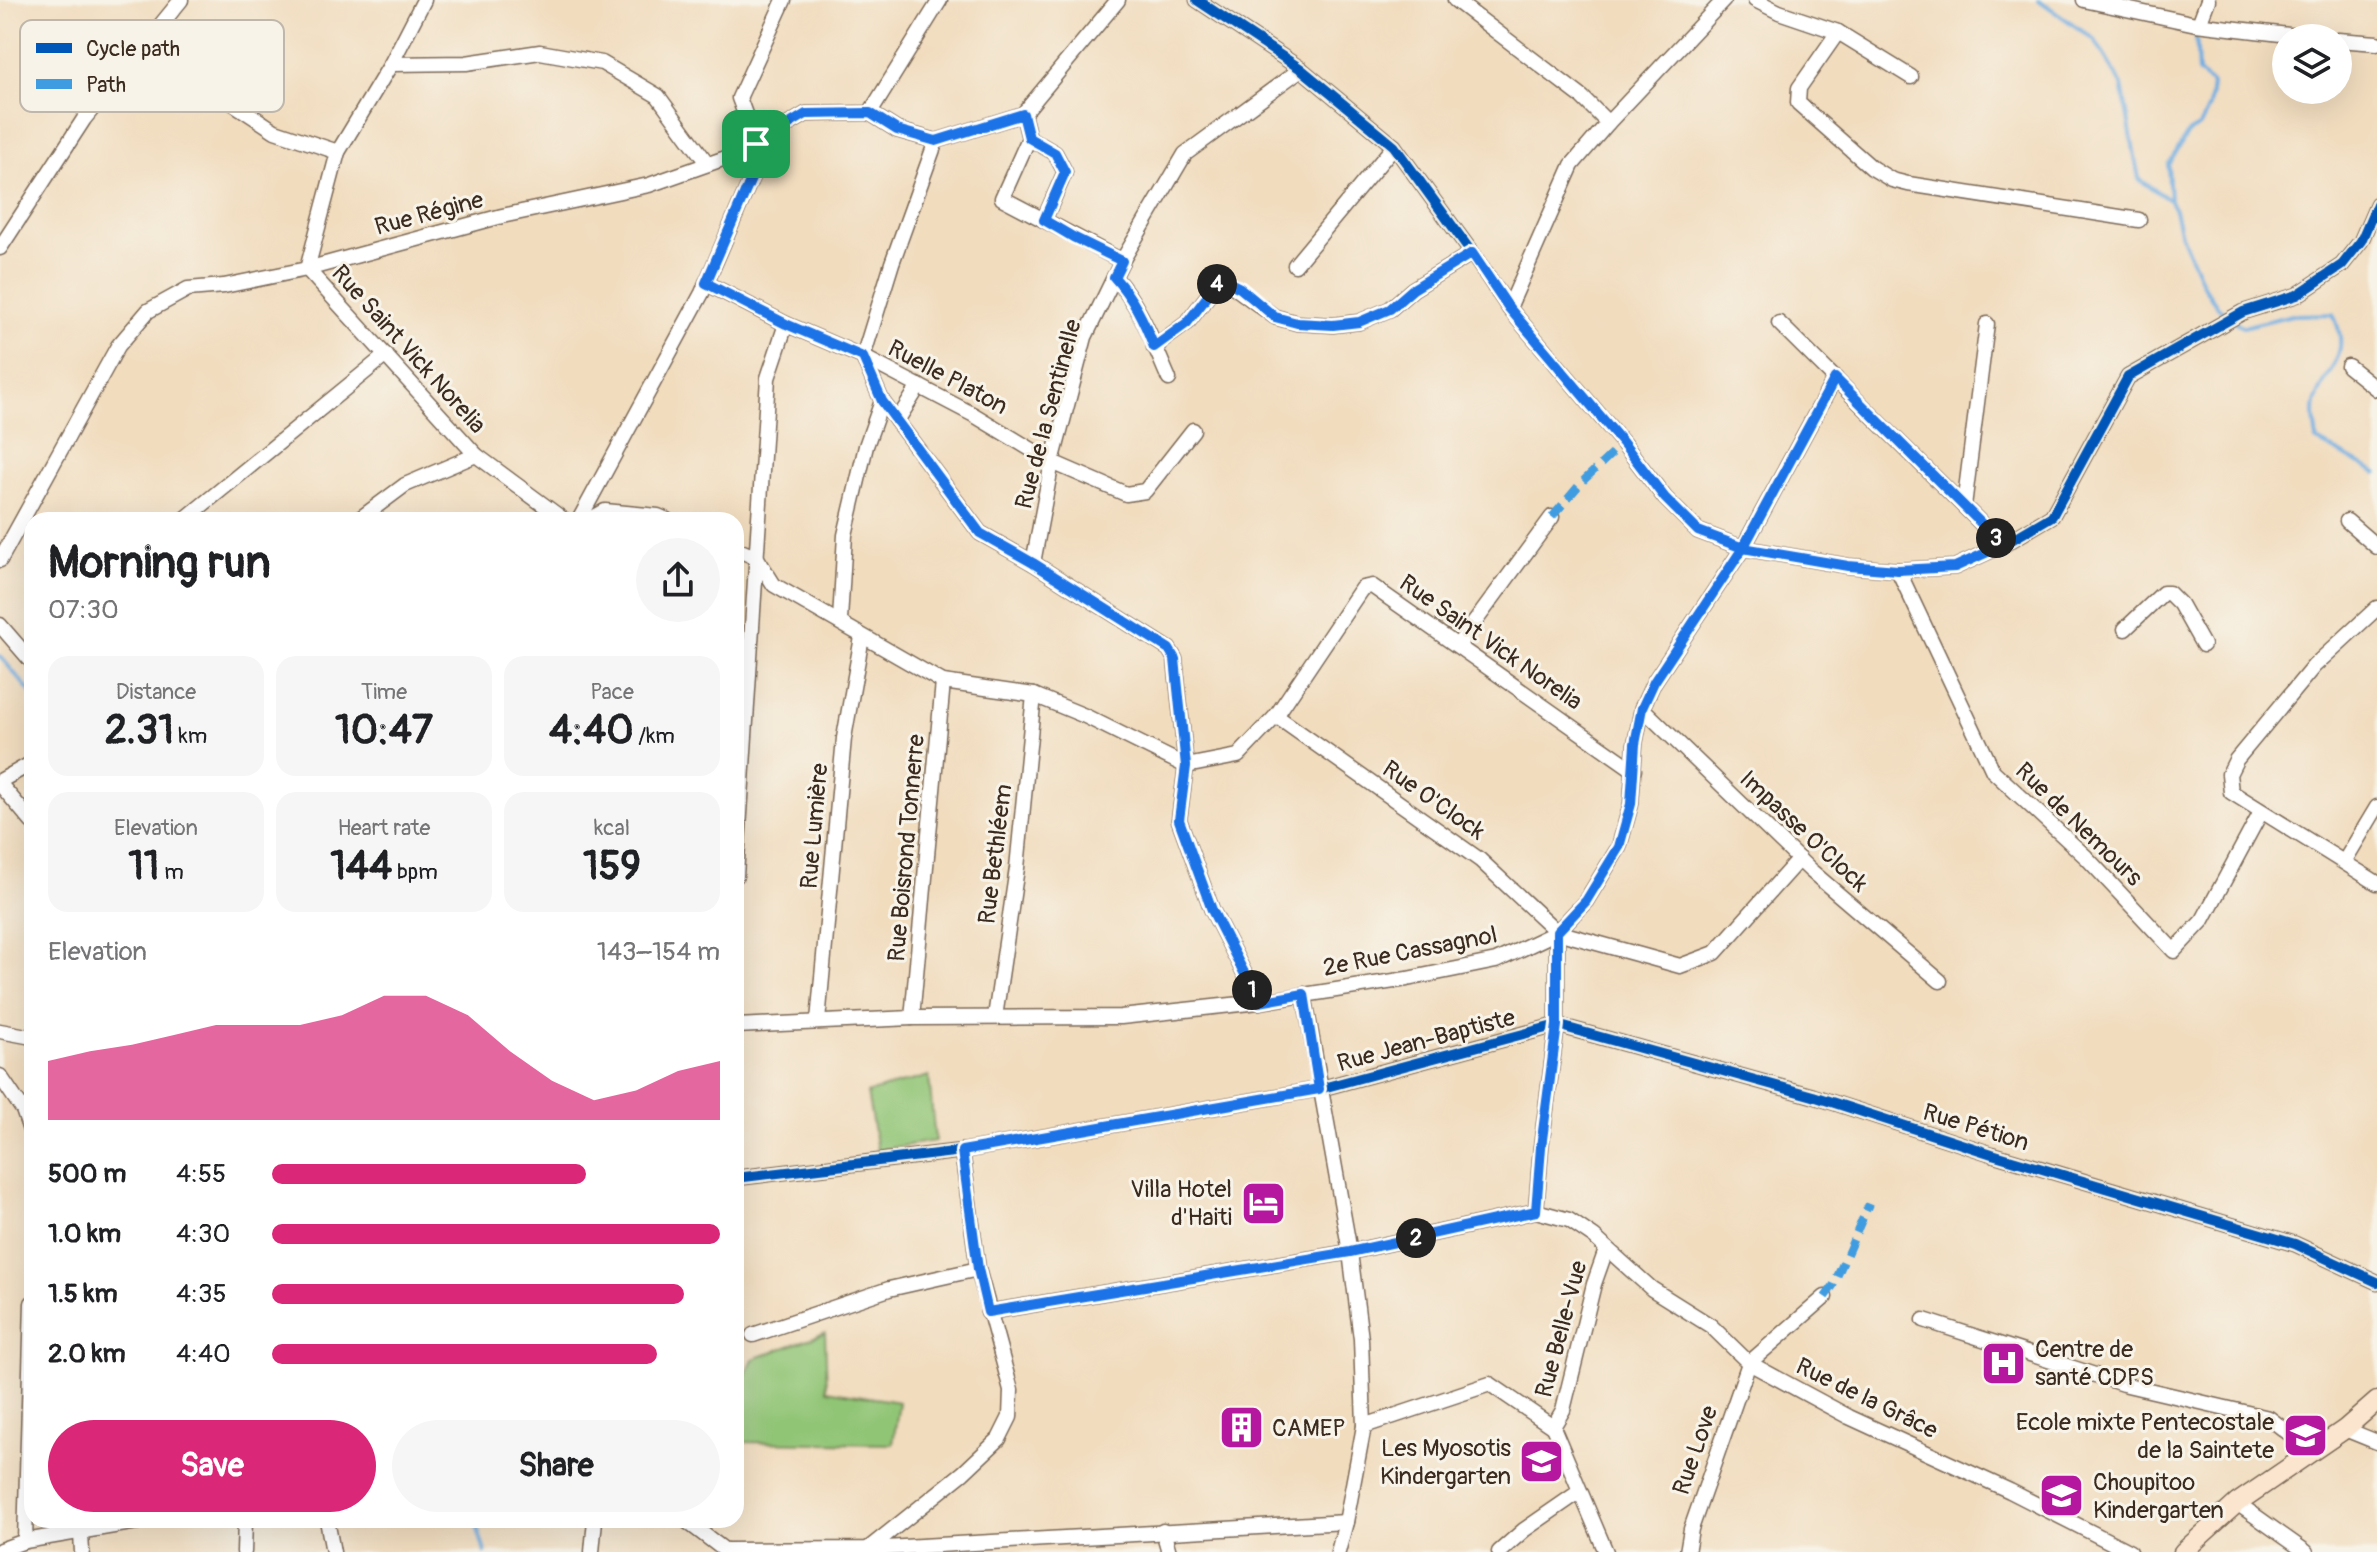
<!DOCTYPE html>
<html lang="en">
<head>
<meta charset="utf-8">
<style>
	body { margin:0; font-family:Pangolin,sans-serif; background:#f6f6f6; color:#202124; height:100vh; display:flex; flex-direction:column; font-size:30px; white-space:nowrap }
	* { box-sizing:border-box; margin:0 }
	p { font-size:26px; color:#757577 }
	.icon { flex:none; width:44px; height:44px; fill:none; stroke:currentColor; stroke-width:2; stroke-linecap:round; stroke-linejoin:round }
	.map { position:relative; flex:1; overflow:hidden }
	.side { position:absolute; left:24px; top:512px; width:720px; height:1016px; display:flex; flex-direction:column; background:#fff; border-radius:24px; box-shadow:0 8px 32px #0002 }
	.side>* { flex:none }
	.tools { position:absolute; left:2272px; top:24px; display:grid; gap:16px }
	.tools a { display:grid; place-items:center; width:80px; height:80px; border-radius:50%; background:#fff; box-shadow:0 8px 32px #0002; font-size:40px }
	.pin { position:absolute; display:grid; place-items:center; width:68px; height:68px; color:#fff; margin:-34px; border-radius:16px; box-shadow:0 4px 12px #0006 }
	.km { position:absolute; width:40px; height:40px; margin:-20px; border-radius:50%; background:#222; color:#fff; font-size:22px; line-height:40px; text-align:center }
	.round { display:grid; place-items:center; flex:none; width:84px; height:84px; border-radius:42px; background:#f6f6f6 }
	.overview { display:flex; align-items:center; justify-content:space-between; height:136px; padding:0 24px }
	h1 { font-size:44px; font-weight:700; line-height:60px }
	.metrics { display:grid; grid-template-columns:repeat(3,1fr); gap:12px; height:136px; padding:8px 24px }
	.metrics div { display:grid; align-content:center; border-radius:20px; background:#f6f6f6; text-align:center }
	.metrics b { font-size:40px; font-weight:700 }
	.metrics small { font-size:22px; font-weight:400 }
	.metrics p { font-size:22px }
	.chart { height:224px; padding:16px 24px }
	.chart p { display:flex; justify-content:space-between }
	.chart svg { width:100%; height:144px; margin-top:8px; fill:#db2777; opacity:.7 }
	.primary-button { display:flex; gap:16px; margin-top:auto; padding:16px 24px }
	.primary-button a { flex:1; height:92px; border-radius:48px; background:#db2777; color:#fff; font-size:32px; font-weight:700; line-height:92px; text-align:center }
	.primary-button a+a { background:#f6f6f6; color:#202124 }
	ul { padding:0 24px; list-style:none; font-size:26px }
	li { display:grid; grid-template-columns:128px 96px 1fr; align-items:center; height:60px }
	li i { height:20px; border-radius:10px; background:#db2777 }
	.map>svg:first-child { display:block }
</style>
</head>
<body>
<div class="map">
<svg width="2377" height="1552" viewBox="0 0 2377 1552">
	<rect width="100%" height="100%" fill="#f7f3e8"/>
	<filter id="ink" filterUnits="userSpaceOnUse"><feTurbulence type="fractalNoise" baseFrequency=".0125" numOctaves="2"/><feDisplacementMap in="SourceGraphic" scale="16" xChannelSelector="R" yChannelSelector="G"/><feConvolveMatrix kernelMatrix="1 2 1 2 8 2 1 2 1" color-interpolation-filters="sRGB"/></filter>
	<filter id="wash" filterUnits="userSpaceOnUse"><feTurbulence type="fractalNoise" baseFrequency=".006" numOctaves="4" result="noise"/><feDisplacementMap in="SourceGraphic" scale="32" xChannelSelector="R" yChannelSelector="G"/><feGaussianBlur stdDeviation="1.8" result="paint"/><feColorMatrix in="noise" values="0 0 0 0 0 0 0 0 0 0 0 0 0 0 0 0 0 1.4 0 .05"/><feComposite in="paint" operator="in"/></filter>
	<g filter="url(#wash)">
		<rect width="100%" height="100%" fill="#f1dcbe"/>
		<g fill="#91c576" stroke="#66784a" stroke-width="2">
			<polygon points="929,1076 935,1141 877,1150 867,1093"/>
			<polygon points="825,1333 827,1390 899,1402 893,1444 736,1442 736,1395 753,1359"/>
		</g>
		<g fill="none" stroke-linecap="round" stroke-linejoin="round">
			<g stroke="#6dace0" stroke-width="4">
				<polyline points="2039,0 2095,40 2122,85 2139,179 2169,200"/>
				<polyline points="2196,29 2198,73 2212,84 2209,107 2200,126 2188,133 2168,165 2170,201 2175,210 2181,235 2204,287 2218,307 2229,316"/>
				<path d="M2236,322L2243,327L2292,315L2333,314C2353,357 2327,366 2315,403C2312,414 2316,430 2317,441L2377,473"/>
				<polyline points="0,656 32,694"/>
				<polyline points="475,1520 485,1552"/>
			</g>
		</g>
	</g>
	<g filter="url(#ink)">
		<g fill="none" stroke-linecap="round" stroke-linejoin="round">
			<defs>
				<g id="street">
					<polyline points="424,0 391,64 338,152 307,269 476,455 564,520"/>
					<polyline points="1197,0 1301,69 1394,146 1472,253 1509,308 1623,443 1665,498 1698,531 1743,548 1848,566 1898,570 1955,567 2003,545 2052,516 2128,377 2243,312 2297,295 2342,265 2361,241 2377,204"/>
					<polyline points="1455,0 1582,97 1608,123"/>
					<polyline points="1755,0 1779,12 1838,32 1911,77"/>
					<polyline points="2084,0 2196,24 2314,38"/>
					<polyline points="2199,24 2208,0"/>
					<polyline points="1838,32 1799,88 1798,103 1872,168 1892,180 1908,184 2139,220"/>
					<polyline points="2338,40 2377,43"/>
					<polyline points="145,45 275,131 338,152"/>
					<polyline points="391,64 466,63 540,52 602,63 658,96 707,163"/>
					<polyline points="870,113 897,130 936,141 1023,114 1118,0"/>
					<polyline points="1023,114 1029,138 1002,198 1122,261"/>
					<polyline points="1029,138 1055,153 1065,172 1044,220"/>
					<polyline points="0,248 84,119 181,0"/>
					<polyline points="1295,265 1394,146"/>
					<path d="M1114,277C1141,306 1153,343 1169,379"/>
					<polyline points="706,283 786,324 863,357 974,415 1052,462 1126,494 1145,491 1193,430"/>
					<polyline points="1509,308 1572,165 1608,123 1724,0"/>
					<polyline points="1779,323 2003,545"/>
					<polyline points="1154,347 1187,323 1217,284 1226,281 1275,317 1297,323 1333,325 1359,322 1390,309 1413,289 1472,253"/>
					<polyline points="863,357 882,401 980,533 1033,563 1169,649 1175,659 1186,766 1179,820 1212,910 1259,1002"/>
					<polyline points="863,357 892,263 936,141"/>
					<polyline points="2348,366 2377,389"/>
					<polyline points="897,421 919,386"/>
					<polyline points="1964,506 1987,324"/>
					<polyline points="184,520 386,355"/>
					<polyline points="358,520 405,485 476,455"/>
					<polyline points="579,520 702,293 754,172 756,144 739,98 784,0"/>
					<polyline points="589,520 605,511 658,516 667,520"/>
					<polyline points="2347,521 2377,547"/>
					<polyline points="736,549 757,558 774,585 943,682 1034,695 1085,716 1186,766 1238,756 1276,716 1362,588 1372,586 1634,770"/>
					<polyline points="0,560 118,346 148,311 188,289 224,286 307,269 502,216 649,185 734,155 756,144 806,114 870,113 940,0"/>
					<polyline points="1033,563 1052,462 1085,337 1122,261 1185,154 1301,69"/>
					<polyline points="1898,570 1993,771 2086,857 2174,951 2203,920 2261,812"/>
					<polyline points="2377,608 2314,666 2236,760 2229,774 2231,792 2377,883"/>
					<polyline points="840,620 845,535 866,446 882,401"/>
					<polyline points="0,625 32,662"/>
					<polyline points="2125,629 2163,593 2169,593 2180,604 2203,645"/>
					<polyline points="1458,645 1552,517"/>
					<polyline points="1642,708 1810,870 1940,981"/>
					<polyline points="1276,716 1480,860 1557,932 1680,966 1715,953 1799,859"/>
					<polyline points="0,781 32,763"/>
					<polyline points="0,784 32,822"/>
					<polyline points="2344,862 2377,807"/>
					<polyline points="736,876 768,378 786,324"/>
					<polyline points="1304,994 1350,1252 1361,1339 1364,1426 1346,1522 1338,1552"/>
					<polyline points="995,1017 1017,868 1034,695"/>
					<polyline points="912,1018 943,682"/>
					<polyline points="818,1021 844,738 862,637"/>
					<polyline points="736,1026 912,1018 1121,1017 1259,1002 1407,979 1496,961 1557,932 1586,901 1619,847 1631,804 1635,744 1642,708 1654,682 1743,548 1835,378"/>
					<polyline points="0,1031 32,1037"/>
					<polyline points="0,1076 23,1110 32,1136"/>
					<polyline points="736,1178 962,1151 1319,1089 1557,1025 1813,1096 1992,1154 2295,1244 2377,1282"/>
					<polyline points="1536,1211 1541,1147 1557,1025 1557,932"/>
					<polyline points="1606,1250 1594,1284 1563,1410 1553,1427 1606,1552"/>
					<polyline points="988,1312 1350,1252 1536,1211 1569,1220 1594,1237 1652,1289 1711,1326 1749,1363 1849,1417 2010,1491 2130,1552"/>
					<polyline points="1924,1320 2123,1384 2269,1418 2312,1451"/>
					<polyline points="753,1335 889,1289 978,1269"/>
					<polyline points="1364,1426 1490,1384 1553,1427"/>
					<polyline points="2345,1429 2377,1442"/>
					<polyline points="2237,1503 2306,1552"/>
					<polyline points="327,1520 333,1552"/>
					<polyline points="685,1520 727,1552"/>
					<polyline points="1163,1531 1169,1552"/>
					<polyline points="81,1534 82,1552"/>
					<polyline points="25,1541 32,1303"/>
					<polyline points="868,1549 963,1473 999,1439 1010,1417 1011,1390 978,1269 962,1151"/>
					<polyline points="0,1550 25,1541 149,1520"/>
					<polyline points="727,1550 868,1549 1346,1522"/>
					<polyline points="244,1552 245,1520"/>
					<polyline points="592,1552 595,1520"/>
					<polyline points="1499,1552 1524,1530 1579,1492"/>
					<polyline points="1687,1552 1691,1529 1749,1363 1825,1297"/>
				</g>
				<polyline id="secondary" points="2183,1552 2237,1503 2345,1429 2377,1401"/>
			</defs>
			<use href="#street" stroke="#7b6856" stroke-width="17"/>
			<use href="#secondary" stroke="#7b6856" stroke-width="21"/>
			<use href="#street" stroke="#fff" stroke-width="14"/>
			<use href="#secondary" stroke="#fbe5cf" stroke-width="18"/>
			<g stroke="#3f9ce0" stroke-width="8" stroke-dasharray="16 8" stroke-linecap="butt">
				<polyline points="1552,517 1581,483 1623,443"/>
				<polyline points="1825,1297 1833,1286 1869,1204"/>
			</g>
			<defs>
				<g id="cycleway">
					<polyline points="1197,0 1301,69 1394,146 1472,253 1509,308 1623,443 1665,498 1698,531 1743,548 1848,566 1898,570 1955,567 2003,545 2052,516 2128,377 2243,312 2297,295 2342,265 2361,241 2377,204"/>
					<polyline points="736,1178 962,1151 1319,1089 1557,1025 1813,1096 1992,1154 2295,1244 2377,1282"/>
				</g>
			</defs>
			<use href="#cycleway" stroke="#f7f3e8" stroke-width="15"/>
			<use href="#cycleway" stroke="#0057b8" stroke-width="10"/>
		</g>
	</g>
	<g fill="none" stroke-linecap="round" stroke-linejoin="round" filter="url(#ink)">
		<defs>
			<path id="route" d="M756,144L754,172L706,283L786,324L863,357L882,401L980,533L1033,563L1169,649L1175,659L1186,766L1179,820L1212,910L1259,1002L1304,994L1319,1089L962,1151L978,1269L988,1312L1350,1252L1536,1211L1541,1147L1557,1025V932L1586,901L1619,847L1631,804L1635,744L1642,708L1654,682L1743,548L1848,566L1898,570L1955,567L2003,545L1835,378L1743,548L1698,531L1665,498L1623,443L1509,308L1472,253L1413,289L1390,309L1359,322L1333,325L1297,323L1275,317L1240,288L1226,281L1217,284L1187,323L1154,347C1144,321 1133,298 1114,277L1122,261L1073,237L1044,220L1065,172L1055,153L1029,138L1023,114L936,141L897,130L870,113L806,114L756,144"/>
		</defs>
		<use href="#route" stroke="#fff" stroke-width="16"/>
		<use href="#route" stroke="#1a73e8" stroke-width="10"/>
	</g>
	<defs>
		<symbol id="hotel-square" viewBox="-11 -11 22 22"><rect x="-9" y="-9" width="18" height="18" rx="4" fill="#b5179e" stroke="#f7f3e8"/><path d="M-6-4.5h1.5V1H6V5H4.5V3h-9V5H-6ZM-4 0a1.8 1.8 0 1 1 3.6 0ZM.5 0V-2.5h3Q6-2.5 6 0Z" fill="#fff"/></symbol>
		<symbol id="hospital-square" viewBox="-11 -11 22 22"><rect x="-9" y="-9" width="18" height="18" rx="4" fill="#b5179e" stroke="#f7f3e8"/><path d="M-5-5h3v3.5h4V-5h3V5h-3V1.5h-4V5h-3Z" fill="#fff"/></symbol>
		<symbol id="building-square" viewBox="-11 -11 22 22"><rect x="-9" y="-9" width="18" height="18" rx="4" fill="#b5179e" stroke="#f7f3e8"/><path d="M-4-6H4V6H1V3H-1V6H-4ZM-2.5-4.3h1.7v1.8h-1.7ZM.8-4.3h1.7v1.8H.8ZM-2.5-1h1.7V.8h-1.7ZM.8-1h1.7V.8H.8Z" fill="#fff"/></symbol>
		<symbol id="school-square" viewBox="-11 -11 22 22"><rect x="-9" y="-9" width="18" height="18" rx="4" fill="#b5179e" stroke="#f7f3e8"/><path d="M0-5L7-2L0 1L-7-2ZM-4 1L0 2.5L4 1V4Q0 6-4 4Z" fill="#fff"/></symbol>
	</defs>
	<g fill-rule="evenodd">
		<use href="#hotel-square" x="1238" y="1178" width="51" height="51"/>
		<use href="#hospital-square" x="1978" y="1338" width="51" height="51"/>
		<use href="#building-square" x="1216" y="1402" width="51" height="51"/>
		<use href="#school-square" x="2280" y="1410" width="51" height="51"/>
		<use href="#school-square" x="1516" y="1436" width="51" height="51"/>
		<use href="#school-square" x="2036" y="1470" width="51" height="51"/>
	</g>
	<g text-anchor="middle" stroke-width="6" stroke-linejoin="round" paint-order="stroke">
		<g font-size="24" fill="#3b2a1e" stroke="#f7f3e8">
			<text transform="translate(429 213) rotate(-15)" y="8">Rue Régine</text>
			<text transform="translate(409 349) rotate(48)" y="8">Rue Saint Vick Norelia</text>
			<text transform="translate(948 377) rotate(28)" y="8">Ruelle Platon</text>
			<text transform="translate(1048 414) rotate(-75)" y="8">Rue de la Sentinelle</text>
			<text transform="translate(1491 642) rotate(35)" y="8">Rue Saint Vick Norelia</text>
			<text transform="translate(1434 800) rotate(35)" y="8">Rue O'Clock</text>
			<text transform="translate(2079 824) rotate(44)" y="8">Rue de Nemours</text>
			<text transform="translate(814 826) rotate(-85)" y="8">Rue Lumière</text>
			<text transform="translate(1804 831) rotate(43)" y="8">Impasse O'Clock</text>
			<text transform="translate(906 848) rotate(-85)" y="8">Rue Boisrond Tonnerre</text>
			<text transform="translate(995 854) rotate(-83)" y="8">Rue Bethléem</text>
			<text transform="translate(1410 951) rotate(-11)" y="8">2e Rue Cassagnol</text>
			<text transform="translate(1426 1040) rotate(-15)" y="8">Rue Jean-Baptiste</text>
			<text transform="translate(1976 1127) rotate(17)" y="8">Rue Pétion</text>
			<text transform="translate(1561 1329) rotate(-75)" y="8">Rue Belle-Vue</text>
			<text transform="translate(1867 1398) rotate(26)" y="8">Rue de la Grâce</text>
			<text transform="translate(1695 1450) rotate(-71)" y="8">Rue Love</text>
		</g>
		<g font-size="24" fill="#3b2a1e" stroke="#f7f3e8" text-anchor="end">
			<text x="1232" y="1197">Villa Hotel<tspan x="1232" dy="28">d'Haiti</tspan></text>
			<text x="2035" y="1357" text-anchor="start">Centre de<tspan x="2035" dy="28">santé CDPS</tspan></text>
			<text x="2274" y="1430">Ecole mixte Pentecostale<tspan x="2274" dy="28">de la Saintete</tspan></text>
			<text x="1272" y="1436" text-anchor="start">CAMEP</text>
			<text x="1511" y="1456">Les Myosotis<tspan x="1511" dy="28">Kindergarten</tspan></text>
			<text x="2093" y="1490" text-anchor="start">Choupitoo<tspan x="2093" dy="28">Kindergarten</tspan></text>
		</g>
	</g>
	<rect x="20" y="20" width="264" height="92" rx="12" fill="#f7f3e8" stroke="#bfb7ab" stroke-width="2"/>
	<rect x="36" y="43" width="36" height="10" fill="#0057b8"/>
	<rect x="36" y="79" width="36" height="10" fill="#3f9ce0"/>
	<g font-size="22" fill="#3b2a1e">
		<text x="86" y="56">Cycle path</text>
		<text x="86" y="92">Path</text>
	</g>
</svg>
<div class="tools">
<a><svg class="icon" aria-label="layers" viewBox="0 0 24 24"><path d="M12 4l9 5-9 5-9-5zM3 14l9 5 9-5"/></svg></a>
</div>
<div class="pin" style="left:756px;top:144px;background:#1e9e55"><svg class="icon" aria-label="arrive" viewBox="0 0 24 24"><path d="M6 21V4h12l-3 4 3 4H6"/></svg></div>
<b class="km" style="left:1252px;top:990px">1</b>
<b class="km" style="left:1416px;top:1238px">2</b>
<b class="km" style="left:1996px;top:538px">3</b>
<b class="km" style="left:1217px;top:284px">4</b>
<section class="side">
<div class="overview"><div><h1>Morning run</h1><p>07:30</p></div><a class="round"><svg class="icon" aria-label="share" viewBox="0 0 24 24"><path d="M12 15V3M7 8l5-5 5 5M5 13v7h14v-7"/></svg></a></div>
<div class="metrics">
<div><p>Distance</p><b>2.31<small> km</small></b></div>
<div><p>Time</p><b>10:47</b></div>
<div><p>Pace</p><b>4:40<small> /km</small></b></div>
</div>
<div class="metrics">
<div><p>Elevation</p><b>11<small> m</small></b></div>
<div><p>Heart rate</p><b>144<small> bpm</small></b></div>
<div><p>kcal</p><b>159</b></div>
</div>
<div class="chart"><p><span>Elevation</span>143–154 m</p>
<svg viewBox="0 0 160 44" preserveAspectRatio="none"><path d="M0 44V26L10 23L20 21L30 18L40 15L50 15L60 15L70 12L80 6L90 6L100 12L110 23L120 32L130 38L140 35L150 29L160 26V44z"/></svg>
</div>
<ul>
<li><b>500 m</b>4:55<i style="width:70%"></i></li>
<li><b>1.0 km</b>4:30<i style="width:100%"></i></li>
<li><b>1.5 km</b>4:35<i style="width:92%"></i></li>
<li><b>2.0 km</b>4:40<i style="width:86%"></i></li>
</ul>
<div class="primary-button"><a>Save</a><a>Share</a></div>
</section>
</div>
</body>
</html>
